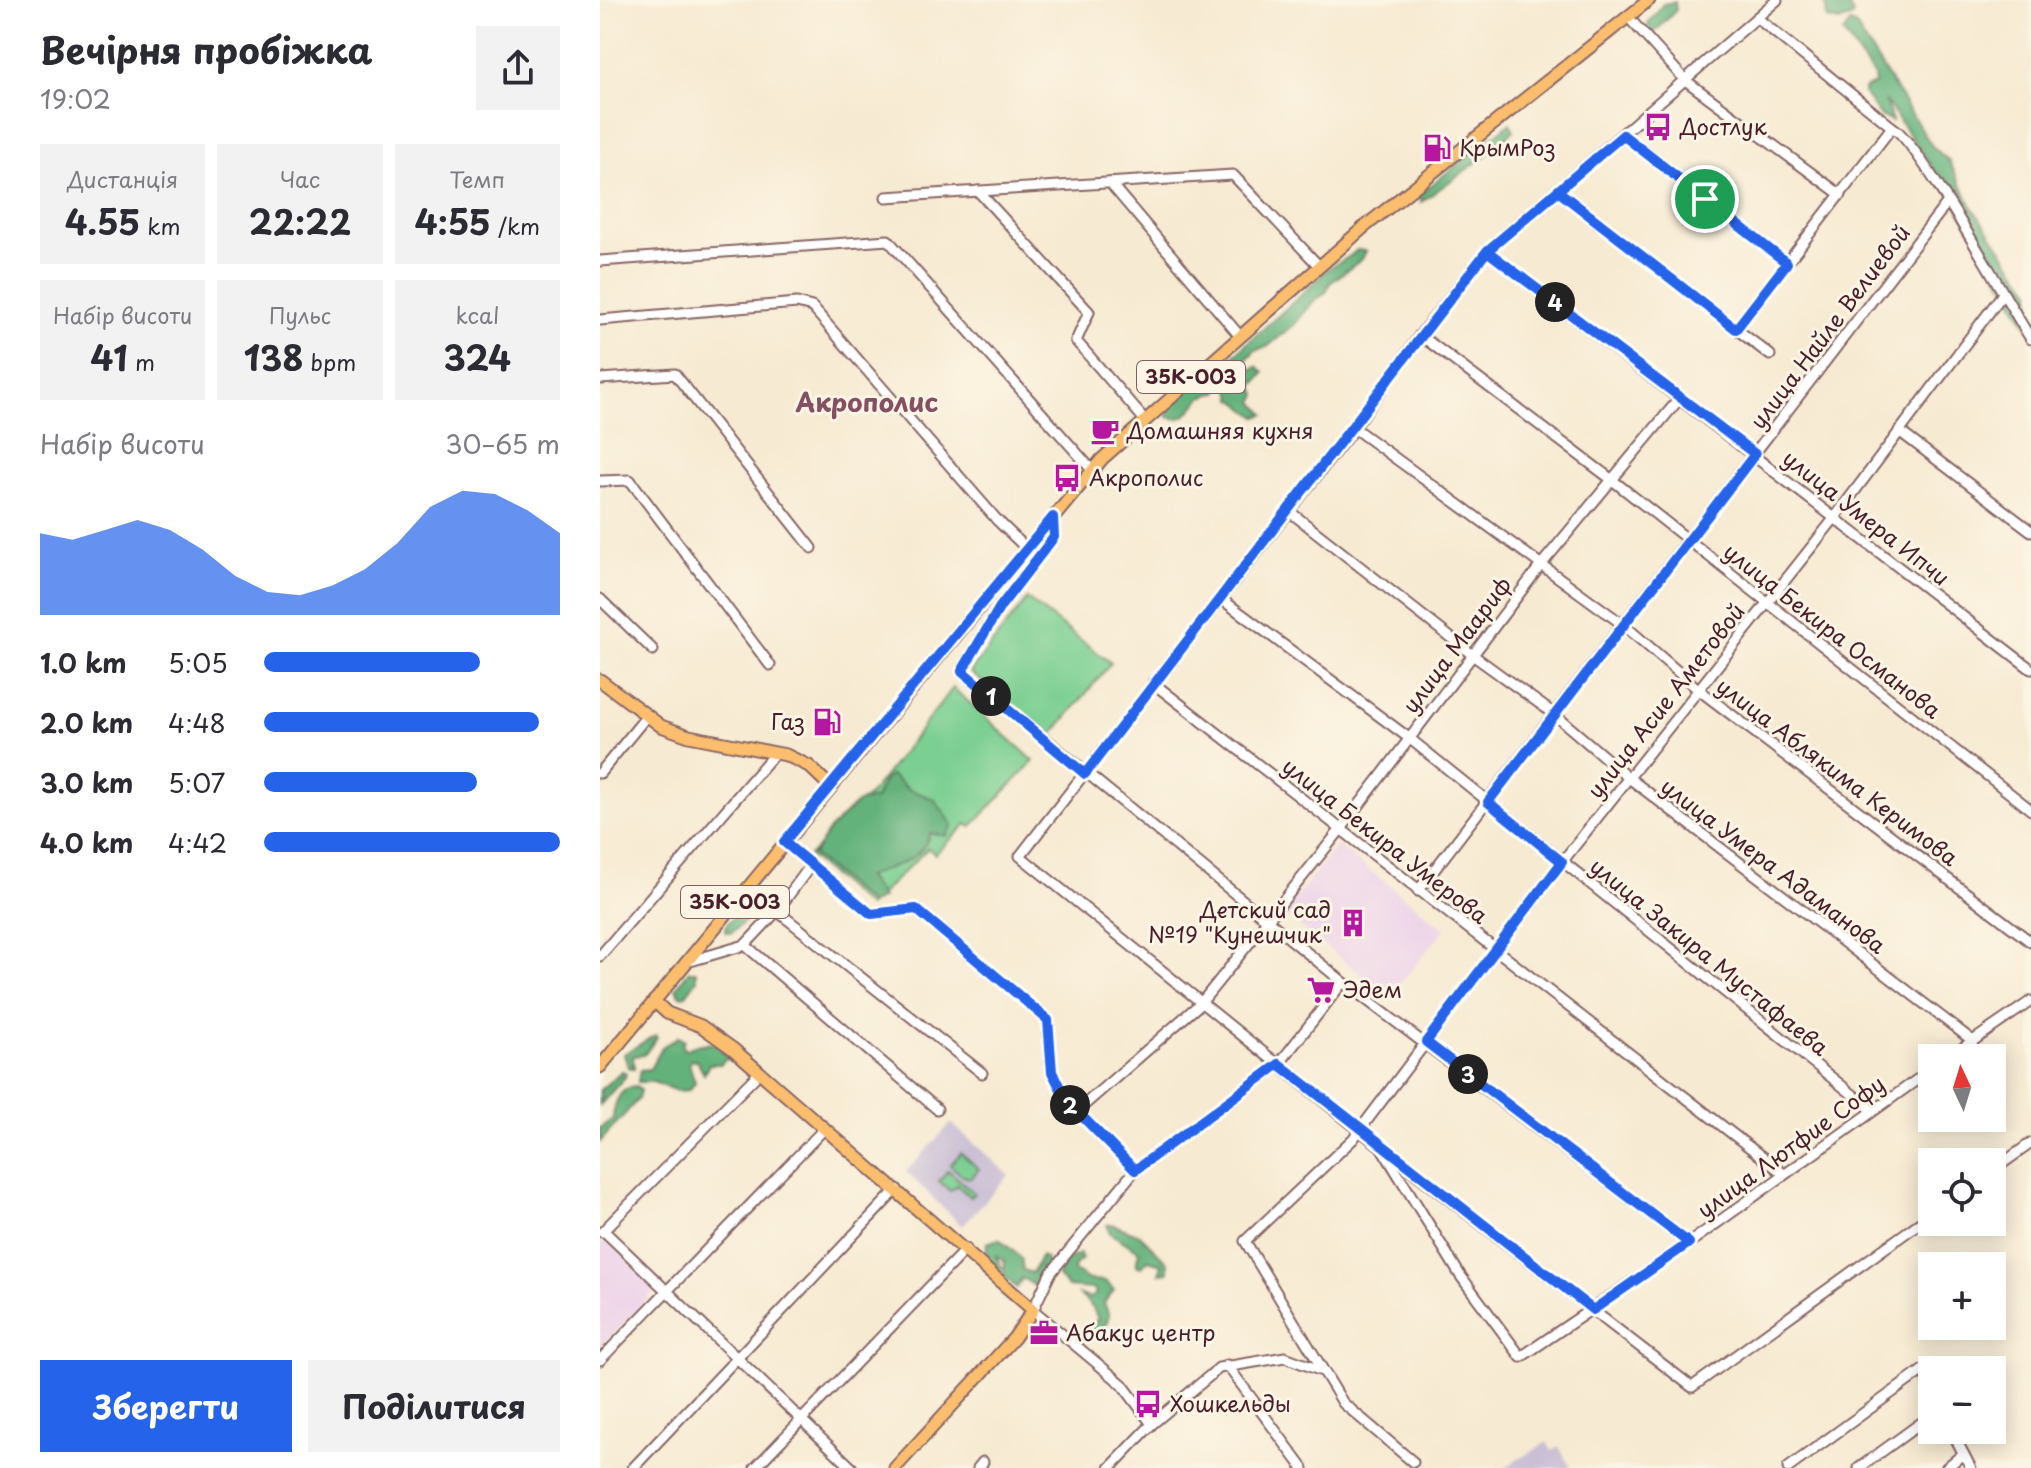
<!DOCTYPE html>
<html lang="uk">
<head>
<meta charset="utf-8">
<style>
	body { margin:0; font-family:"Playpen Sans",sans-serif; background:#f2f2f3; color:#2b2b33; height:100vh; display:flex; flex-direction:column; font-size:30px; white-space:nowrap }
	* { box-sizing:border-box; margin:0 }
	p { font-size:26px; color:#7c7c81 }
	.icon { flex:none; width:44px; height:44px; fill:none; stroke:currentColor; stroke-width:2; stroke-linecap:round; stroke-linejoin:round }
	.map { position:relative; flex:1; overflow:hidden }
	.side { display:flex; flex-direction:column; background:#fff; width:600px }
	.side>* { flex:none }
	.needle { width:52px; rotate:356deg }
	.controls { position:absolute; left:1318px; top:1044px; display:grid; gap:16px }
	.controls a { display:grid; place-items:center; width:88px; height:88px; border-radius:0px; background:#fff; box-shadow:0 4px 20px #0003; font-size:40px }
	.pin { position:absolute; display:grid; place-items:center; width:68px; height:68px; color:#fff; margin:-34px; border:4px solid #fff; border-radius:50%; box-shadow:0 2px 8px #0007 }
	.km { position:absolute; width:40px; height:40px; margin:-20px; border-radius:50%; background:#222; color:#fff; font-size:22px; line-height:40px; text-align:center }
	.round { display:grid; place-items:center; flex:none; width:84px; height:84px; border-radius:0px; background:#f2f2f3 }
	.headline { display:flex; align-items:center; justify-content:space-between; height:136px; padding:0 40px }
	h1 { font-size:36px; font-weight:700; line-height:60px }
	.metrics { display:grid; grid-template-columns:repeat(3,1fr); gap:12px; height:136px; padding:8px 40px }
	.metrics div { display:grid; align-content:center; border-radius:0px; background:#f2f2f3; text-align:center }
	.metrics b { font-size:34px; font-weight:700 }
	.metrics small { font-size:22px; font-weight:400 }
	.metrics p { font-size:22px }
	.chart { height:224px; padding:16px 40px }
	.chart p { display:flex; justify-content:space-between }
	.chart svg { width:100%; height:144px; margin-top:8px; fill:#2563eb; opacity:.7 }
	.action { display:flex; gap:16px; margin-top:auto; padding:16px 40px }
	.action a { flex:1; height:92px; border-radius:0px; background:#2563eb; color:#fff; font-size:32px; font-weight:700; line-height:92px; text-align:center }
	.action a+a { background:#f2f2f3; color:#2b2b33 }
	ul { padding:0 40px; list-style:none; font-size:26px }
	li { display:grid; grid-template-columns:128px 96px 1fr; align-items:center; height:60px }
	li i { height:20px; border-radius:10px; background:#2563eb }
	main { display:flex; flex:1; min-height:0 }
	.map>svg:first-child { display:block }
</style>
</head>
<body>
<main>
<section class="side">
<div class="headline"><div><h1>Вечірня пробіжка</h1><p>19:02</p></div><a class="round"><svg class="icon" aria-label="share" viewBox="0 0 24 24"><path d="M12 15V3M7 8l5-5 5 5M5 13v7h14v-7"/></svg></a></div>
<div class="metrics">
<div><p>Дистанція</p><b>4.55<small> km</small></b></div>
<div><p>Час</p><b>22:22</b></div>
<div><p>Темп</p><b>4:55<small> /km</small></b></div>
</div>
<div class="metrics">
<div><p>Набір висоти</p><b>41<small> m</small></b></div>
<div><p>Пульс</p><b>138<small> bpm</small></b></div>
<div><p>kcal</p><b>324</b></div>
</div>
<div class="chart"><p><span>Набір висоти</span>30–65 m</p>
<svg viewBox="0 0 160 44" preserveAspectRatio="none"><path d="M0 44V19L10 21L20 18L30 15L40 18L50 24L60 32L70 37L80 38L90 35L100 30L110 22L120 11L130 6L140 7L150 12L160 19V44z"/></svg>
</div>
<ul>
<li><b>1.0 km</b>5:05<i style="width:73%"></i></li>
<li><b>2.0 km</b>4:48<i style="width:93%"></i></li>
<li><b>3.0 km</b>5:07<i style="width:72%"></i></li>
<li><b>4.0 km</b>4:42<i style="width:100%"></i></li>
</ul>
<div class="action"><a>Зберегти</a><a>Поділитися</a></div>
</section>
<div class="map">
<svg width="1431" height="1468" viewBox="0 0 1431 1468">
	<rect width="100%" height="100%" fill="#fcf5e5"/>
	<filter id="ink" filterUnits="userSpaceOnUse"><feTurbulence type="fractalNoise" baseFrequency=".0125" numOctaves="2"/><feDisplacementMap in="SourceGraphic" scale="16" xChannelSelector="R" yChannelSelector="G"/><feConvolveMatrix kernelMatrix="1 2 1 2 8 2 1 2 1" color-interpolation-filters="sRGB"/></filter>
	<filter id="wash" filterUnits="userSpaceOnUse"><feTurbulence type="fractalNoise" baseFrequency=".006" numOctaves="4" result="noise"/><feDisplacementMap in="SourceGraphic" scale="32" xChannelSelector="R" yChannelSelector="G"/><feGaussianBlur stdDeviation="1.8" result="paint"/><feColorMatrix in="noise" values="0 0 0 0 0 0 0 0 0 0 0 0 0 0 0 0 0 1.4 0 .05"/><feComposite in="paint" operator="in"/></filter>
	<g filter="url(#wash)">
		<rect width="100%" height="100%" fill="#f7ead2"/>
		<g fill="#ecd1ea">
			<polygon points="737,845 845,929 789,997 684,913"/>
			<polygon points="6,1239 58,1287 0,1349 0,1246"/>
		</g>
		<g fill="#cbbfd5">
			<polygon points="351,1123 409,1175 362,1226 306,1172"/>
			<polygon points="947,1442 952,1451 959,1447 971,1468 904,1468"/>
		</g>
		<g fill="#7bcf92" stroke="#62775e" stroke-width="2">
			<polygon points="427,599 511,663 451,736 370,672"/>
			<polygon points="353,688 434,761 371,827 367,824 335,854 328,848 268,907 209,856 272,792"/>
			<polygon points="361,1153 379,1169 371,1178 363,1176 350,1165"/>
			<polygon points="348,1170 374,1193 370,1197 357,1185 350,1191 339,1181"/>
		</g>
		<g fill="#64b27c" stroke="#576854" stroke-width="2">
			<polygon points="1225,0 1244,0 1253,13 1252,17 1239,22 1227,19"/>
			<polygon points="1075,2 1076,10 1054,33 1050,32 1048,24 1063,4"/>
			<polygon points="1250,23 1255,25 1332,146 1349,161 1372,207 1431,291 1431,332 1346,187 1285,100 1292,121 1280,116 1264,93 1264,89 1275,84 1274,76 1243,33"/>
			<polygon points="910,123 914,130 891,152 821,202 820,194"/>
			<path d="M757,250L766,251L762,259L730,283L726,292L712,303L695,324L667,347L655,350L618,392L602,397C592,408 586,423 568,417C567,408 576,400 583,393C596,381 614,374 628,361C660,330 696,302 727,270C735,262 746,262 757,250Z"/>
			<polygon points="658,367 664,373 653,386 657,394 654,402 665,414 657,417 633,399 630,386 646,371"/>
			<path d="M291,775L308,789L334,799L353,825L346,836L330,833C320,865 292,864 267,877L282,898L270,904L213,855L229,830L258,802L275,799L284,780Z"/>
			<polygon points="141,912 147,915 146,921 131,933 125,932 127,923"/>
			<polygon points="89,971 96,971 97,980 86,995 80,996 76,988"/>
			<polygon points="55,1035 57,1037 44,1055 33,1056 34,1068 28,1067 24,1054"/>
			<path d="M78,1037L84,1040L82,1046L85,1050C105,1039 123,1042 137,1061L125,1059L121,1064H109L104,1074L97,1061L91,1059L89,1064L95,1082L89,1090L77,1091L53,1082H38L40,1070L50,1069L62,1047Z"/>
			<polygon points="22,1071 26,1073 25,1077 0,1105 0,1090"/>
			<path d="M36,1086L40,1090L38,1099L0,1142V1128L13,1119C14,1104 18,1088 36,1086Z"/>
			<polygon points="512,1224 540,1235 568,1263 568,1272 559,1273 562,1264 548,1260 542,1267 536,1265 539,1251 510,1233 507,1225"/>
			<polygon points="399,1239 421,1258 423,1270 432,1273 441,1256 447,1260 450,1272 435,1286 422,1278 417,1288 403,1276 405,1262 395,1255 402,1268 397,1271 386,1256 387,1243"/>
			<polygon points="480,1254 482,1259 475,1265 474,1271 489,1280 505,1281 514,1290 504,1303 509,1315 506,1324 492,1332 489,1341 483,1340 482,1334 498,1319 493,1308 480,1295 491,1298 497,1292 493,1289 468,1287 457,1276 470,1258"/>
		</g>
	</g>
	<g filter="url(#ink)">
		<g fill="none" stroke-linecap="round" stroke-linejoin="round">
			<defs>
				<g id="minor">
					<polyline points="1177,0 887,251 820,335 754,428 420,856 758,1129 1092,1387 1332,1214"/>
					<polyline points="1029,18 1085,80 1241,195"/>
					<path d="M1292,127C1318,140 1408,304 1431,339"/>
					<polyline points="1023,135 1187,263"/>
					<polyline points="510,183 639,335"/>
					<polyline points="378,191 489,312 476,341 544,419"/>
					<polyline points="958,191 1170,355"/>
					<polyline points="286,197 633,175 719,266"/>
					<polyline points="887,251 1431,669"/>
					<polyline points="0,261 288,240 492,470"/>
					<polyline points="0,320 197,303 212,307 397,520 426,548"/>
					<polyline points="1136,329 1292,127 1157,18"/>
					<polyline points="820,335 1011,479 1431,810"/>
					<polyline points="0,379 75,374 212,548"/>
					<polyline points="754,428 1025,626 1099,690 1431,942"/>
					<polyline points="1299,431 1431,531"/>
					<polyline points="0,481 30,480 170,665"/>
					<polyline points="689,511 874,656 954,714 1029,778 1373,1041"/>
					<polyline points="453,517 454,537 400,607 362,671 743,982 1089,1243"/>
					<polyline points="620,598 809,738 1272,1110"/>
					<polyline points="0,599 53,650"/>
					<polyline points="553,683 1184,1174"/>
					<polyline points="0,773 46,717"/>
					<polyline points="211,865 271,914 316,909 448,1020 452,1072 467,1101 535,1170"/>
					<polyline points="818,891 1347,203"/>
					<polyline points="177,911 382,1073"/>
					<polyline points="145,945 337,1109"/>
					<polyline points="0,956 175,753"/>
					<polyline points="87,962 145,945 177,911 211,865 184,842"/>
					<polyline points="1348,1058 1431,1001"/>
					<polyline points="476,1112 601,1003 741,829 941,565 1080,398"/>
					<polyline points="780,1145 860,1275 921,1357 1089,1243 1332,1069"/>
					<polyline points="1392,1171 1431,1143"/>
					<polyline points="4,1231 252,1468"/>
					<polyline points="2,1232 160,1072"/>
					<polyline points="0,1360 225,1128"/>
					<polyline points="627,1365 703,1468"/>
					<polyline points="552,1424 522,1384 433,1310 450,1274 535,1170 679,1064 743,982"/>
					<polyline points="1351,1430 1371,1468"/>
					<polyline points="813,1462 743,1403 645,1241 753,1139 962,862 1233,520 1402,295"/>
					<polyline points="33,1468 297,1189"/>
					<polyline points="155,1468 366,1249"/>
					<polyline points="378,1468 383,1462"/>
					<polyline points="510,1468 552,1424 619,1368 685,1357 722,1371"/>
					<polyline points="1188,1468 1323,1370 1332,1390"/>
					<polyline points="1259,1468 1332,1415"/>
					<polyline points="1346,1468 1363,1454"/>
				</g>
				<g id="major">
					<polyline points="0,680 61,726 89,736 186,755 209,766 231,787"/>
					<polyline points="54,1001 67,1013 101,1026 133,1049 433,1310 414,1338 295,1468"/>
					<polyline points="0,1067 502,459 763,228 1049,0"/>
				</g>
			</defs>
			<use href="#minor" stroke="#876665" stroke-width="13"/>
			<use href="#major" stroke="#876665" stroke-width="15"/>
			<use href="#minor" stroke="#fff" stroke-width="9"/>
			<use href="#major" stroke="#fbbd6e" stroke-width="11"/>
		</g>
	</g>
	<g fill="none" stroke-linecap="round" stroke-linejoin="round" filter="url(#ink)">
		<defs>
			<polyline id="route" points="1105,199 1023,135 887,251 485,774 362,671 400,607 454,537 453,517 184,842 271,914 316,909 448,1020 452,1072 467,1101 535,1170 679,1064 993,1310 1089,1243 826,1042 962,862 888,802 1155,454 887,251 958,191 1136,329 1187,263 1105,199"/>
		</defs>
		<use href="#route" stroke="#fff" stroke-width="16"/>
		<use href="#route" stroke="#2563eb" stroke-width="10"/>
	</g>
	<defs>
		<symbol id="bus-bare" viewBox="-9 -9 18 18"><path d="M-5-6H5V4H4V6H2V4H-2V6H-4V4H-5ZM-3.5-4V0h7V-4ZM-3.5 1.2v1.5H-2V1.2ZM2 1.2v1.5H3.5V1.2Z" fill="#b5179e" stroke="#fcf5e5" stroke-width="2.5" paint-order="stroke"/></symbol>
		<symbol id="fuel-bare" viewBox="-9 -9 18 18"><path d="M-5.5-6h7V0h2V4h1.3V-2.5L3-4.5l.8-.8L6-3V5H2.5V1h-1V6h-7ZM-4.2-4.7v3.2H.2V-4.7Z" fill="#b5179e" stroke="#fcf5e5" stroke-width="2.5" paint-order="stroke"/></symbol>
		<symbol id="cafe-bare" viewBox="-9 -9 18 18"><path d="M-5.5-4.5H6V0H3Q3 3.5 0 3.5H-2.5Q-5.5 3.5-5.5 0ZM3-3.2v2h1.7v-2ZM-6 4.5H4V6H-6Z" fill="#b5179e" stroke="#fcf5e5" stroke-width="2.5" paint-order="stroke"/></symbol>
		<symbol id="building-bare" viewBox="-9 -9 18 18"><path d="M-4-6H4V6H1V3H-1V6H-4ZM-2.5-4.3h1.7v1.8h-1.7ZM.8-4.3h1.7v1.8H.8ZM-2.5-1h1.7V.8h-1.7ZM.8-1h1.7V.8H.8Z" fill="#b5179e" stroke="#fcf5e5" stroke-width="2.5" paint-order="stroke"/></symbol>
		<symbol id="supermarket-bare" viewBox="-9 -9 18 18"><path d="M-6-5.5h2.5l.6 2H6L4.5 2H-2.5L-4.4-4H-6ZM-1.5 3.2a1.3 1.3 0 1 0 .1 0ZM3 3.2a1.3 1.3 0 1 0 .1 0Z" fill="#b5179e" stroke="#fcf5e5" stroke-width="2.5" paint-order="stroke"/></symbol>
		<symbol id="office-bare" viewBox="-9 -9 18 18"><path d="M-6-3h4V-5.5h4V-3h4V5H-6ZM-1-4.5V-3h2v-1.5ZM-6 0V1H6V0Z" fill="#b5179e" stroke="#fcf5e5" stroke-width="2.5" paint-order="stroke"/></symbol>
	</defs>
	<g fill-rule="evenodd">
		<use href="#bus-bare" x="1038" y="107" width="40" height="40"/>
		<use href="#fuel-bare" x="817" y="128" width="40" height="40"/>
		<use href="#cafe-bare" x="485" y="411" width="40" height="40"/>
		<use href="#bus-bare" x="447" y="458" width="40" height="40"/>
		<use href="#fuel-bare" x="207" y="702" width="40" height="40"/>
		<use href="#building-bare" x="733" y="903" width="40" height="40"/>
		<use href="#supermarket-bare" x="701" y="970" width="40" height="40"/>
		<use href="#office-bare" x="424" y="1313" width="40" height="40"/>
		<use href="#bus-bare" x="528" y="1384" width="40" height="40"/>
	</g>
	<g text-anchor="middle" stroke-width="6" stroke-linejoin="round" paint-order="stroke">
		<g fill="#fcf5e5" stroke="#7f5f63" stroke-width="2">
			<rect x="537" y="361" width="108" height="32" rx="6"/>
			<rect x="81" y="886" width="108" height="32" rx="6"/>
		</g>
		<g font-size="20" font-weight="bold" fill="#4a1f2b">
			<text x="591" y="384">35К-003</text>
			<text x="135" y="909">35К-003</text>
		</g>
		<g font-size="22" fill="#4a1f2b" stroke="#fcf5e5" text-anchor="start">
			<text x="1080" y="135">Достлук</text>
			<text x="859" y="156">КрымРоз</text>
			<text x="527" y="439">Домашняя кухня</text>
			<text x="489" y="486">Акрополис</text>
			<text x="205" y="730" text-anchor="end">Газ</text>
			<text x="731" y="918" text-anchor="end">Детский сад<tspan x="731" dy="25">№19 "Кунешчик"</tspan></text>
			<text x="743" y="998">Эдем</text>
			<text x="466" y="1341">Абакус центр</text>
			<text x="570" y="1412">Хошкельды</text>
		</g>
		<g font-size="22" fill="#4a1f2b" stroke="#fcf5e5">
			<text transform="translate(1230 327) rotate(-53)" y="8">улица Найле Велиевой</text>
			<text transform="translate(1266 518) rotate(38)" y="8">улица Умера Ипчи</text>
			<text transform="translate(1232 631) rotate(38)" y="8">улица Бекира Османова</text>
			<text transform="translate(857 645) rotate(-53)" y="8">улица Маариф</text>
			<text transform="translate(1066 701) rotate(-52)" y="8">улица Асие Аметовой</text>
			<text transform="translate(1237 772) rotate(37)" y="8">улица Аблякима Керимова</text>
			<text transform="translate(785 841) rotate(38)" y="8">улица Бекира Умерова</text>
			<text transform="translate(1173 866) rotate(37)" y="8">улица Умера Адаманова</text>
			<text transform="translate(1109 957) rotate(39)" y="8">улица Закира Мустафаева</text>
			<text transform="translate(1191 1147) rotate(-36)" y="8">улица Лютфие Софу</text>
		</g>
		<g font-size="26" font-weight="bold" fill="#835162" stroke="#fcf5e5">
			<text x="267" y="412">Акрополис</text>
		</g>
	</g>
</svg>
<div class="controls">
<a><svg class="needle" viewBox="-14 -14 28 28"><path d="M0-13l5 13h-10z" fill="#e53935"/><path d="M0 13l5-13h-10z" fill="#7c7c81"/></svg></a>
<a><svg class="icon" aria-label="locate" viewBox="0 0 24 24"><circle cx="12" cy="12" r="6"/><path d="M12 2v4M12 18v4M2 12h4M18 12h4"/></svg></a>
<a>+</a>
<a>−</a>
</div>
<div class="pin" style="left:1105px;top:199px;background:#1e9e55"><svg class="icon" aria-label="arrive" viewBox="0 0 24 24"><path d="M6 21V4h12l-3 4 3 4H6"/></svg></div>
<b class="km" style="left:391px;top:696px">1</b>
<b class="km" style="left:470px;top:1105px">2</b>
<b class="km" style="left:868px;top:1074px">3</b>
<b class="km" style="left:955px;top:302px">4</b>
</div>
</main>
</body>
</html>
